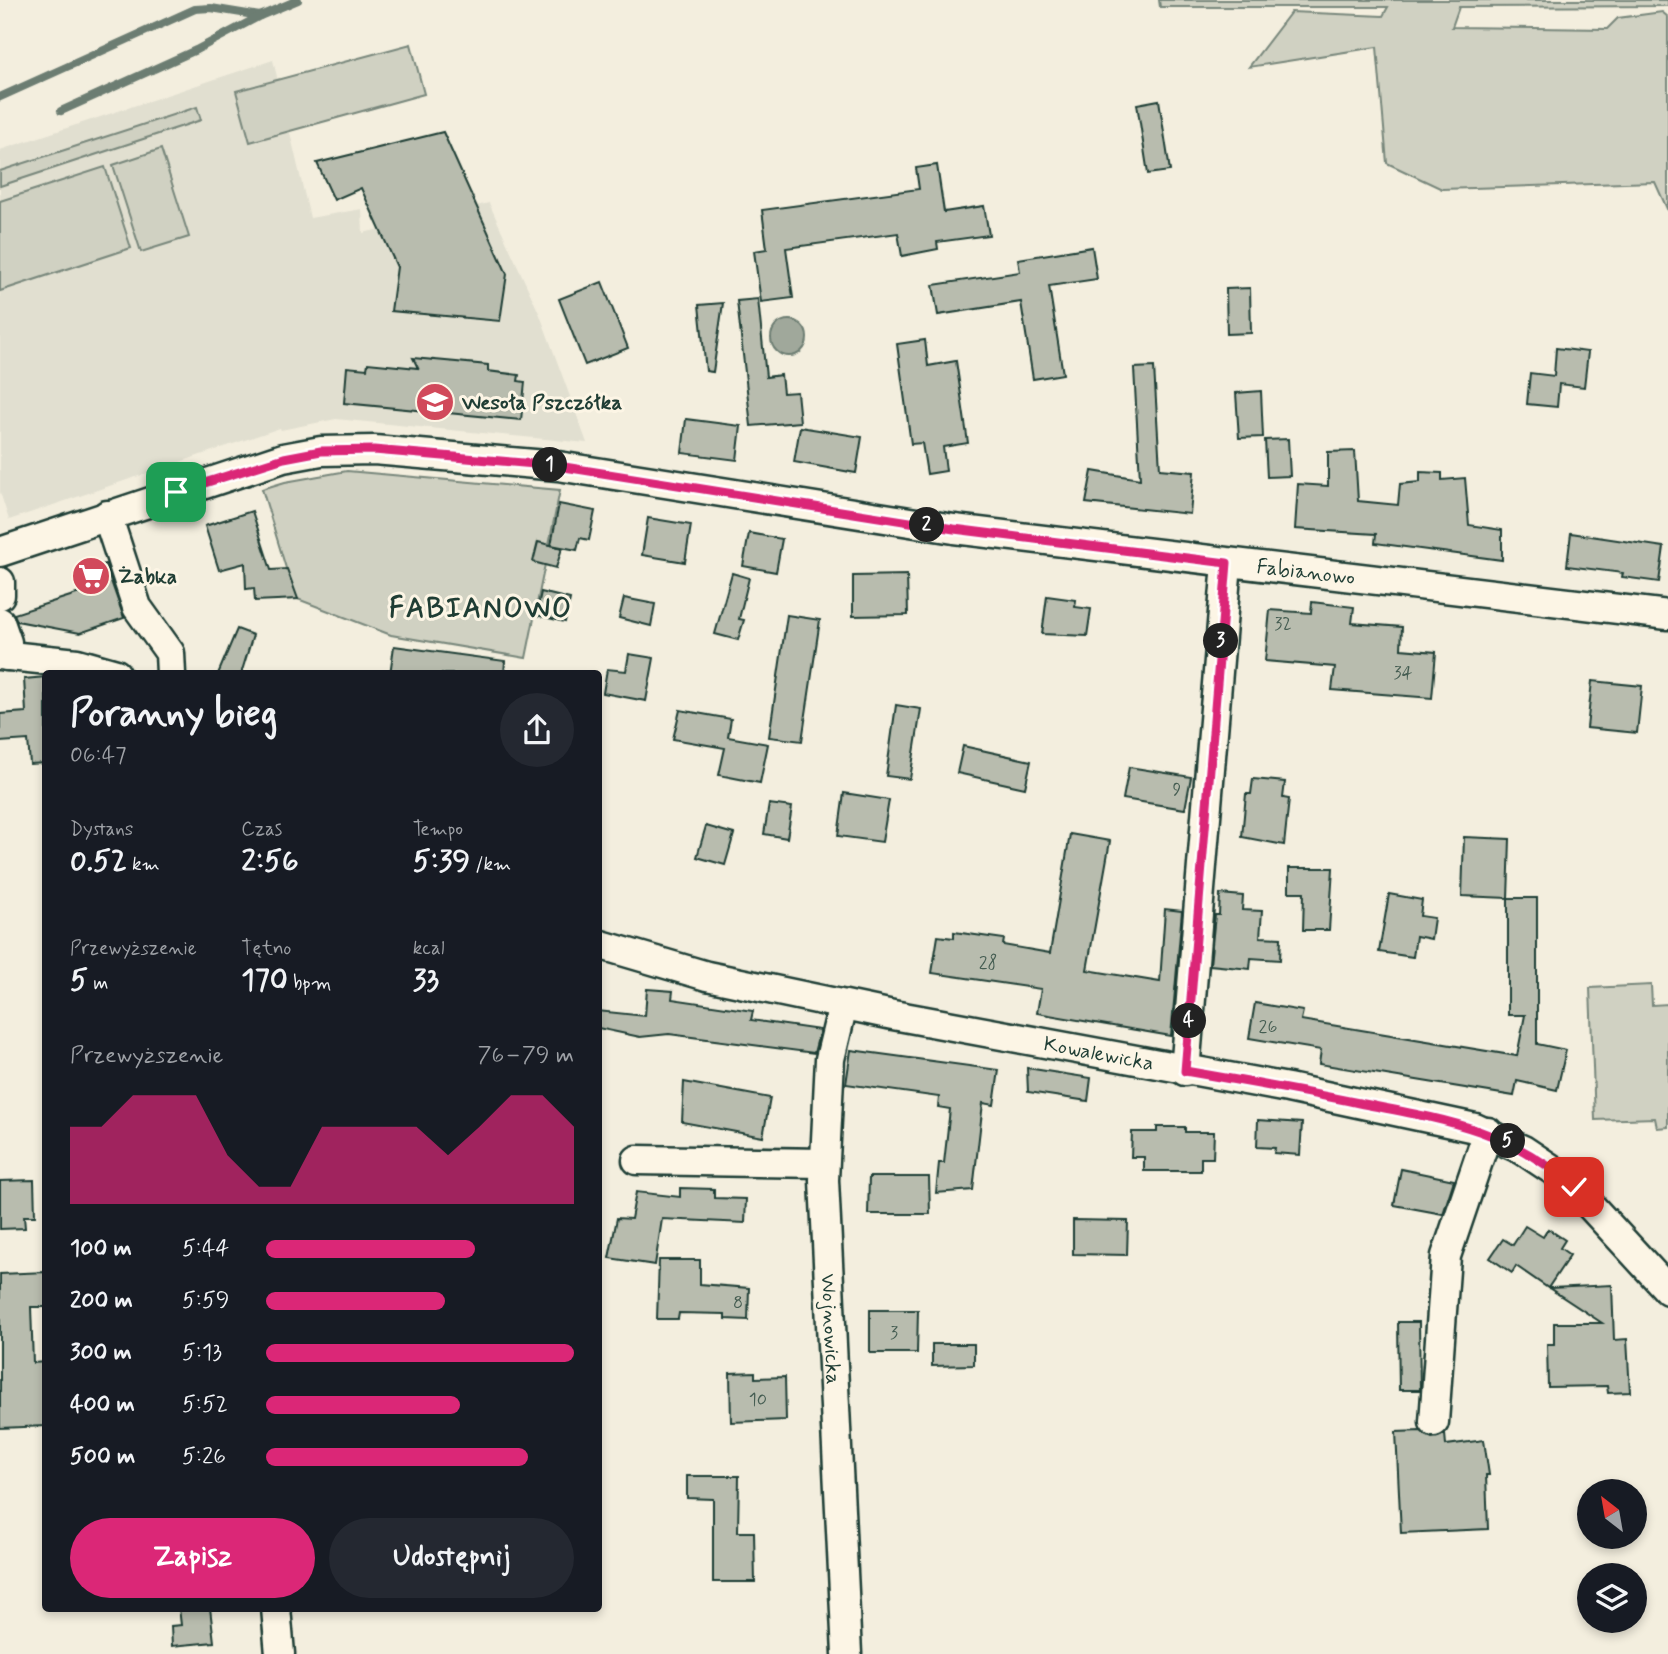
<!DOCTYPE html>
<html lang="pl">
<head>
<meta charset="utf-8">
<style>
	body { margin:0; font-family:Mynerve,sans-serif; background:#242831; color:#f1f3f6; height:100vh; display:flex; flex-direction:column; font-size:26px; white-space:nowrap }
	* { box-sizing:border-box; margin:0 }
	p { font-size:23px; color:#9ea1a6 }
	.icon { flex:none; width:38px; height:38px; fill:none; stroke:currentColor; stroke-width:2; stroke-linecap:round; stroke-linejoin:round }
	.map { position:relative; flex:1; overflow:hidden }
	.details { position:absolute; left:42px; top:670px; width:560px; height:942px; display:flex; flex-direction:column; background:#171b24; border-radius:7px; box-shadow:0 4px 10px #0003 }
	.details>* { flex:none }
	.needle { width:46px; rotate:329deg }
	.controls { position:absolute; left:1577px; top:1479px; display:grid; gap:14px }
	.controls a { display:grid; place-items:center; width:70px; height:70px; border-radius:50%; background:#171b24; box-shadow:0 4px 10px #0003; font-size:35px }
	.pin { position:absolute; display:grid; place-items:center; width:60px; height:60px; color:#fff; margin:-30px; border-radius:14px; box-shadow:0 4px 10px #0006 }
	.km { position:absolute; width:35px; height:35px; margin:-18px; border-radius:50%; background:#222; color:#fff; font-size:19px; line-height:35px; text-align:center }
	.round { display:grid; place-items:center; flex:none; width:74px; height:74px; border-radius:37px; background:#242831 }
	.overview { display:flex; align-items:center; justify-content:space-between; height:119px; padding:0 28px }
	h1 { font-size:38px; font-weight:700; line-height:52px }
	.figures { display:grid; grid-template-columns:repeat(3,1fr); gap:10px; height:119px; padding:7px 28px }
	.figures div { display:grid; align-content:center }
	.figures b { font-size:30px; font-weight:700 }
	.figures small { font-size:19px; font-weight:400 }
	.figures p { font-size:19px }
	.chart { height:196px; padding:14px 28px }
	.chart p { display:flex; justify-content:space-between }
	.chart svg { width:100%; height:126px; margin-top:7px; fill:#db2777; opacity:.7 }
	.action { display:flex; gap:14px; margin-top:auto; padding:14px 28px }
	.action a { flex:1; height:80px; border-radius:42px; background:#db2777; color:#fff; font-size:28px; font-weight:700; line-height:80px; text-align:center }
	.action a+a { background:#242831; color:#f1f3f6 }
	ul { padding:0 28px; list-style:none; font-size:23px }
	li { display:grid; grid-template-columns:112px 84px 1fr; align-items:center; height:52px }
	li i { height:18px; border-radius:9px; background:#db2777 }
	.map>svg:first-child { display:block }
</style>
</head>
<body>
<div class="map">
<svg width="1668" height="1654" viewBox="0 0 1668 1654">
	<rect width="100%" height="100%" fill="#f3eede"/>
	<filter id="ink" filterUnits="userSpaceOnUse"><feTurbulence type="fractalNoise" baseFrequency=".0143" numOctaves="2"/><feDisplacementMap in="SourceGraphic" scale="14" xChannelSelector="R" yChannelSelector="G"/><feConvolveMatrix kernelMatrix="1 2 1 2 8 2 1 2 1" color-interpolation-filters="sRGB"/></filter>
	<g filter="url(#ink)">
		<polygon fill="#e1dfd0" points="273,60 310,218 362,209 363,233 489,203 540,315 587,443 336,419 281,430 280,428 9,520 0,492 0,150"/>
		<g fill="#d0d1c2" stroke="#78877b" stroke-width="2">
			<polygon points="1159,0 1668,0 1668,6 1459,7 1452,27 1607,29 1618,18 1662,12 1668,17 1668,211 1655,182 1442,189 1387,163 1377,47 1249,67 1291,12 1383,16 1388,7 1160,7"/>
			<polygon points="411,44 424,94 250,142 236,91"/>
			<polygon points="197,107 201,120 0,186 0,171"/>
			<polygon points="161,149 189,237 141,252 113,165"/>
			<polygon points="105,167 131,248 0,291 0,201"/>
			<polygon points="347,471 560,490 526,658 391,635 295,598 262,489 285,482"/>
			<polygon points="1651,985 1652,1005 1668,1004 1668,1127 1657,1128 1655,1118 1595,1120 1590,988"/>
		</g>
		<circle fill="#a0a89b" stroke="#6c7d72" stroke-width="2" cx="789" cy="338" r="18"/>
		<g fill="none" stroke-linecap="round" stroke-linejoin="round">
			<g stroke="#6c7d72" stroke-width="8">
				<polyline points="0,97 195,9 211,8 260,16 298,0"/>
				<polyline points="61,111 196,50 260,16"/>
			</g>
		</g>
		<g fill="#b8bcae" stroke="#1f3d34" stroke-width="2">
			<polygon points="1159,100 1170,171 1148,174 1137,104"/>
			<polygon points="443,132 507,274 500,321 391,311 397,267 361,188 334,200 317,163"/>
			<polygon points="937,165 944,212 984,206 989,235 937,242 938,249 902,256 898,233 786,248 793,298 761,302 754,251 767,249 762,210 919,189 916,168"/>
			<polygon points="1092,247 1097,279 1049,286 1063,374 1033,379 1021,302 938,315 933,285 1020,272 1018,259"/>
			<polygon points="602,282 628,348 585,365 559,299"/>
			<polygon points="1250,288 1251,333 1227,334 1226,289"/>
			<polygon points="758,299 766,377 781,375 783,393 797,392 800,422 751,426 737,301"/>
			<polygon points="723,303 713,372 706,371 699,305"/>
			<polygon points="925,340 928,366 956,361 968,443 943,447 946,471 927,474 922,443 911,444 897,344"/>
			<polygon points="1556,348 1588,352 1584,387 1559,384 1557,407 1527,404 1530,373 1554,376"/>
			<polygon points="413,358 488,365 488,371 519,375 518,381 525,382 521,420 344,403 347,367 367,369 368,363 418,368"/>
			<polygon points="1154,367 1160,469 1194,472 1190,514 1086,503 1092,471 1140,479 1134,368"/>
			<polygon points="1261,391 1263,437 1239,438 1236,393"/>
			<polygon points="686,419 741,426 737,460 682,453"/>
			<polygon points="800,427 862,437 856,473 794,462"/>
			<polygon points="1288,439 1290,476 1267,477 1265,440"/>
			<polygon points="1355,451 1358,501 1398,505 1400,484 1420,482 1420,472 1442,473 1442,480 1465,478 1469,525 1502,530 1502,560 1375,543 1376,534 1295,529 1298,484 1328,486 1328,452"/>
			<polygon points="559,504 595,511 589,540 580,538 577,550 551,545"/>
			<polygon points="252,511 271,570 287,569 298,599 255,601 254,588 246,589 245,563 219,570 205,526"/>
			<polygon points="648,518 691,525 685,562 642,555"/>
			<polygon points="749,533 782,539 776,572 743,566"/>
			<polygon points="1571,533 1664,547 1659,582 1622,577 1623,573 1567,566"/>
			<polygon points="538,542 562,548 556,568 533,562"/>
			<polygon points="105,564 124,618 80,633 17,621 14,614 89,590 82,570"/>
			<polygon points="732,573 749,578 739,619 744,620 738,640 715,634"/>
			<polygon points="907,575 908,615 853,616 853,576"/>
			<polygon points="541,592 570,599 565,622 536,615"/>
			<polygon points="1047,596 1076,600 1075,607 1091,609 1087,636 1042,634"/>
			<polygon points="624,598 655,604 651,626 619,618"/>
			<polygon points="1312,602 1354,607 1352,623 1402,627 1401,649 1436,652 1432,698 1332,690 1335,667 1265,661 1270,610 1311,613"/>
			<polygon points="787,615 820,620 802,741 769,737"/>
			<polygon points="237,629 253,635 241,674 218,674"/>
			<polygon points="394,646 505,661 504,674 390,674"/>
			<polygon points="629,654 654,658 646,701 603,693 607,669 626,671"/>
			<polygon points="46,677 46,763 30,764 28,740 0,742 0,714 26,712 24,679"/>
			<polygon points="1592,681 1642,686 1637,733 1587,728"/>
			<polygon points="896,705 921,709 910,779 886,776"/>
			<polygon points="680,710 731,719 728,737 768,744 760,783 719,775 725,748 673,739"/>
			<polygon points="963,746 1031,761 1025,788 957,773"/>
			<polygon points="1129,767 1191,777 1185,809 1123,799"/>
			<polygon points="1253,779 1285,782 1283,798 1289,799 1284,845 1242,837 1246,794 1251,794"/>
			<polygon points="844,793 889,800 882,842 838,836"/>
			<polygon points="769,804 792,807 787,838 764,834"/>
			<polygon points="706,826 734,834 725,865 697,857"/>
			<polygon points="1070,834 1110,841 1087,970 1160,982 1165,909 1182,911 1171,1036 1037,1013 1041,989 932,973 938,936 954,938 954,932 1004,939 1003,945 1050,953"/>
			<polygon points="1464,837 1510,839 1508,898 1462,896"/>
			<polygon points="1289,868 1333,868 1329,930 1303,930 1304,892 1289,892"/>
			<polygon points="1220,894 1243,896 1242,910 1262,911 1260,937 1281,938 1280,960 1251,958 1250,969 1210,965 1215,915 1219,915"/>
			<polygon points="1389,894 1422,900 1420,916 1434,918 1431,939 1416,936 1413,957 1379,952"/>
			<polygon points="1508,898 1537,898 1537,1044 1566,1050 1557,1090 1517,1081 1514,1096 1319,1064 1321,1050 1249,1038 1255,1003 1303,1011 1301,1020 1517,1056 1525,1015 1508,1015"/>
			<polygon points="647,989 673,991 672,999 753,1011 751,1020 820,1030 814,1053 669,1034 640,1037 598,1028 598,1011 645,1016"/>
			<polygon points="851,1050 999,1070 994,1105 983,1103 973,1190 936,1193 939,1163 944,1163 950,1109 938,1107 939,1097 846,1084"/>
			<polygon points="1027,1068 1091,1078 1088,1101 1028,1092"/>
			<polygon points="684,1082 770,1098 763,1137 682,1122"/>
			<polygon points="1258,1120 1302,1123 1300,1155 1274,1153 1275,1148 1257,1147"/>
			<polygon points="1157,1127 1185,1127 1185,1132 1214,1132 1213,1158 1201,1158 1201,1171 1144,1171 1144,1157 1131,1157 1132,1132 1157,1132"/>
			<polygon points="1401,1169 1454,1180 1443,1214 1394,1205"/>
			<polygon points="869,1177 929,1177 930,1214 868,1214"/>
			<polygon points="34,1180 35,1216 24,1216 25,1228 0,1229 0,1181"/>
			<polygon points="680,1188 714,1189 714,1198 746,1199 745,1223 662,1219 655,1265 609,1258 617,1218 631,1219 636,1192 680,1197"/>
			<polygon points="1073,1220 1128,1221 1127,1255 1073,1254"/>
			<polygon points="1525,1226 1543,1237 1548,1229 1565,1240 1560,1248 1570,1255 1548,1288 1516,1266 1512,1273 1490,1258 1503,1239 1513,1245"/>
			<polygon points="659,1260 700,1260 700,1284 749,1288 748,1320 725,1319 725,1314 679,1313 678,1319 657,1319"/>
			<polygon points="46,1272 46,1307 31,1307 33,1363 45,1362 46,1426 0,1428 0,1274"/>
			<polygon points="1612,1285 1614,1340 1627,1339 1630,1392 1608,1393 1607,1386 1548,1387 1547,1344 1554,1344 1554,1323 1602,1323 1549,1288"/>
			<polygon points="870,1310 918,1310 917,1353 870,1353"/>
			<polygon points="1398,1322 1419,1322 1420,1390 1399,1390"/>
			<polygon points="932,1344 974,1344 974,1365 932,1366"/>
			<polygon points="755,1372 755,1378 785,1377 786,1420 731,1422 730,1373"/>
			<polygon points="1421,1431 1432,1438 1445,1434 1446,1445 1484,1440 1489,1475 1486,1475 1488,1529 1401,1533 1396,1432"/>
			<polygon points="687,1476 739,1476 738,1532 754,1532 755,1582 713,1582 713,1499 687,1498"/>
			<polygon points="179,1608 210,1608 214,1642 172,1646 171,1626 181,1625"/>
		</g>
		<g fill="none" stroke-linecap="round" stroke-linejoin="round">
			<defs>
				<g id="minor">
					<polyline points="107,515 137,607 170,653 171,674"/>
					<path id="s1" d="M0,552L283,458L321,451L374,450L558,466L954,529L1668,615"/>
					<polyline points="0,582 0,595"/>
					<polyline points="0,622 7,642 7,656"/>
					<polyline points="0,655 77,663 116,674"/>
					<path id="s2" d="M598,944L707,976L893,1015L1288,1088L1475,1128L1523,1150L1565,1178L1668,1290"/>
					<path id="s3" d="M843,1005L830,1059L824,1180L847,1654"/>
					<polyline points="1185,1071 1227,563"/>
					<polyline points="637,1160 824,1163"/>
					<polyline points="1434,1422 1446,1256 1488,1132"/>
					<polyline points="276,1608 280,1654"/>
				</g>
			</defs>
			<use href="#minor" stroke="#1f3d34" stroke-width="33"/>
			<use href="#minor" stroke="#fcf5e5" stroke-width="28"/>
		</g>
	</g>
	<g fill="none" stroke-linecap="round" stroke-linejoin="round" filter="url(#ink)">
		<defs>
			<path id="route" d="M176,492L284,458L321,451L374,450L558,466L954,529L1227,563L1185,1071C1243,1081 1301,1091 1359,1103C1441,1119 1508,1128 1574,1187"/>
		</defs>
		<use href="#route" stroke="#fff" stroke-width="14"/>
		<use href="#route" stroke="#db2777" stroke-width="9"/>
	</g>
	<defs>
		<symbol id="school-disc" viewBox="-11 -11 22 22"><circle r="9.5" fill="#d1495b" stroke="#fcf5e5"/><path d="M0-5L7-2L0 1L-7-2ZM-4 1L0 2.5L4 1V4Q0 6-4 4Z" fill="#fff"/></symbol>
		<symbol id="supermarket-disc" viewBox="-11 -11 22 22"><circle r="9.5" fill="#d1495b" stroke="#fcf5e5"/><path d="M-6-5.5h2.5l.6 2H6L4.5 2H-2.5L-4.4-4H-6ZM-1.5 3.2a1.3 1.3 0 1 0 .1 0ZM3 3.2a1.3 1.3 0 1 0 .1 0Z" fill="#fff"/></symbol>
	</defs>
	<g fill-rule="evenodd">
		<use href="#school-disc" x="413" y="380" width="44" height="44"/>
		<use href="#supermarket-disc" x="69" y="554" width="44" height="44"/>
	</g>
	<g text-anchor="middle" stroke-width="6" stroke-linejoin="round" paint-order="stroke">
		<g font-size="18" fill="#455d52">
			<text x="1283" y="629">32</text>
			<text x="1403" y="678">34</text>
			<text x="1177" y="795">9</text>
			<text x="988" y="968">28</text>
			<text x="1268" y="1032">26</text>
			<text x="738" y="1308">8</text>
			<text x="894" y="1338">3</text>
			<text x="758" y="1405">10</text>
		</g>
		<g font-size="21" font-weight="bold" fill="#1f3d34" stroke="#fcf5e5" text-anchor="start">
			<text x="462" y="409">Wesoła Pszczółka</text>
			<text x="118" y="583">Żabka</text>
		</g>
		<g font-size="21" fill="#1f3d34" stroke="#fcf5e5">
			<text dy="7" stroke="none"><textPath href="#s1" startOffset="1330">Fabianowo</textPath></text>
			<text dy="7" stroke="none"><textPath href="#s2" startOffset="513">Kowalewicka</textPath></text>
			<text dy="7" stroke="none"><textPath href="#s3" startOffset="326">Wojnowicka</textPath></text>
		</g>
		<g font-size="28" font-weight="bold" letter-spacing="2" fill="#1f3d34" stroke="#fcf5e5">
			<text x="481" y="617">FABIANOWO</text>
		</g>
	</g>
</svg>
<div class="controls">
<a><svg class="needle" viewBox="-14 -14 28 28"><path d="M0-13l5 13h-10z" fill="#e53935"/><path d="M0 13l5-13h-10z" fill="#9ea1a6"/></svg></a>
<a><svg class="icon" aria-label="layers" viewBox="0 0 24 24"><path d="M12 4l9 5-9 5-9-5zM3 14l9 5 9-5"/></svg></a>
</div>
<div class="pin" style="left:176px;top:492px;background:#1e9e55"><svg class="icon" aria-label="arrive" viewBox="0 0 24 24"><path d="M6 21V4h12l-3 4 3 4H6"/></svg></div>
<div class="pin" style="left:1574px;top:1187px;background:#d93025"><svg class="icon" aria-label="check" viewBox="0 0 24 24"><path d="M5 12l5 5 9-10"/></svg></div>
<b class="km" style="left:550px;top:465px">1</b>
<b class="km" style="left:927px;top:525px">2</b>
<b class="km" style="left:1221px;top:641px">3</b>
<b class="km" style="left:1189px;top:1021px">4</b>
<b class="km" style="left:1508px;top:1141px">5</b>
<section class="details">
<div class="overview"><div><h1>Poranny bieg</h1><p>06:47</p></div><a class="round"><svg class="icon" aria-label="share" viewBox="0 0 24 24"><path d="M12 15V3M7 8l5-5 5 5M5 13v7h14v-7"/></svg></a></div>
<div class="figures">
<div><p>Dystans</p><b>0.52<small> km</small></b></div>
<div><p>Czas</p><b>2:56</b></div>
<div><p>Tempo</p><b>5:39<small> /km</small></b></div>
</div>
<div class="figures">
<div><p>Przewyższenie</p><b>5<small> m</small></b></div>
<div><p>Tętno</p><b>170<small> bpm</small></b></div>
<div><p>kcal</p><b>33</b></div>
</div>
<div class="chart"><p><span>Przewyższenie</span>76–79 m</p>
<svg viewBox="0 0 160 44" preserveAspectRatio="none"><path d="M0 44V17L10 17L20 6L30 6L40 6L50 27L60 38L70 38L80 17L90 17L100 17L110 17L120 27L130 17L140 6L150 6L160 17V44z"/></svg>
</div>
<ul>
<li><b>100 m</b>5:44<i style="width:68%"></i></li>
<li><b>200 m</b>5:59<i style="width:58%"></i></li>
<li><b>300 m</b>5:13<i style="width:100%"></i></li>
<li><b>400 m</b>5:52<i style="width:63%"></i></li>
<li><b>500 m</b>5:26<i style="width:85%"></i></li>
</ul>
<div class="action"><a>Zapisz</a><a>Udostępnij</a></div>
</section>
</div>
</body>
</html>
